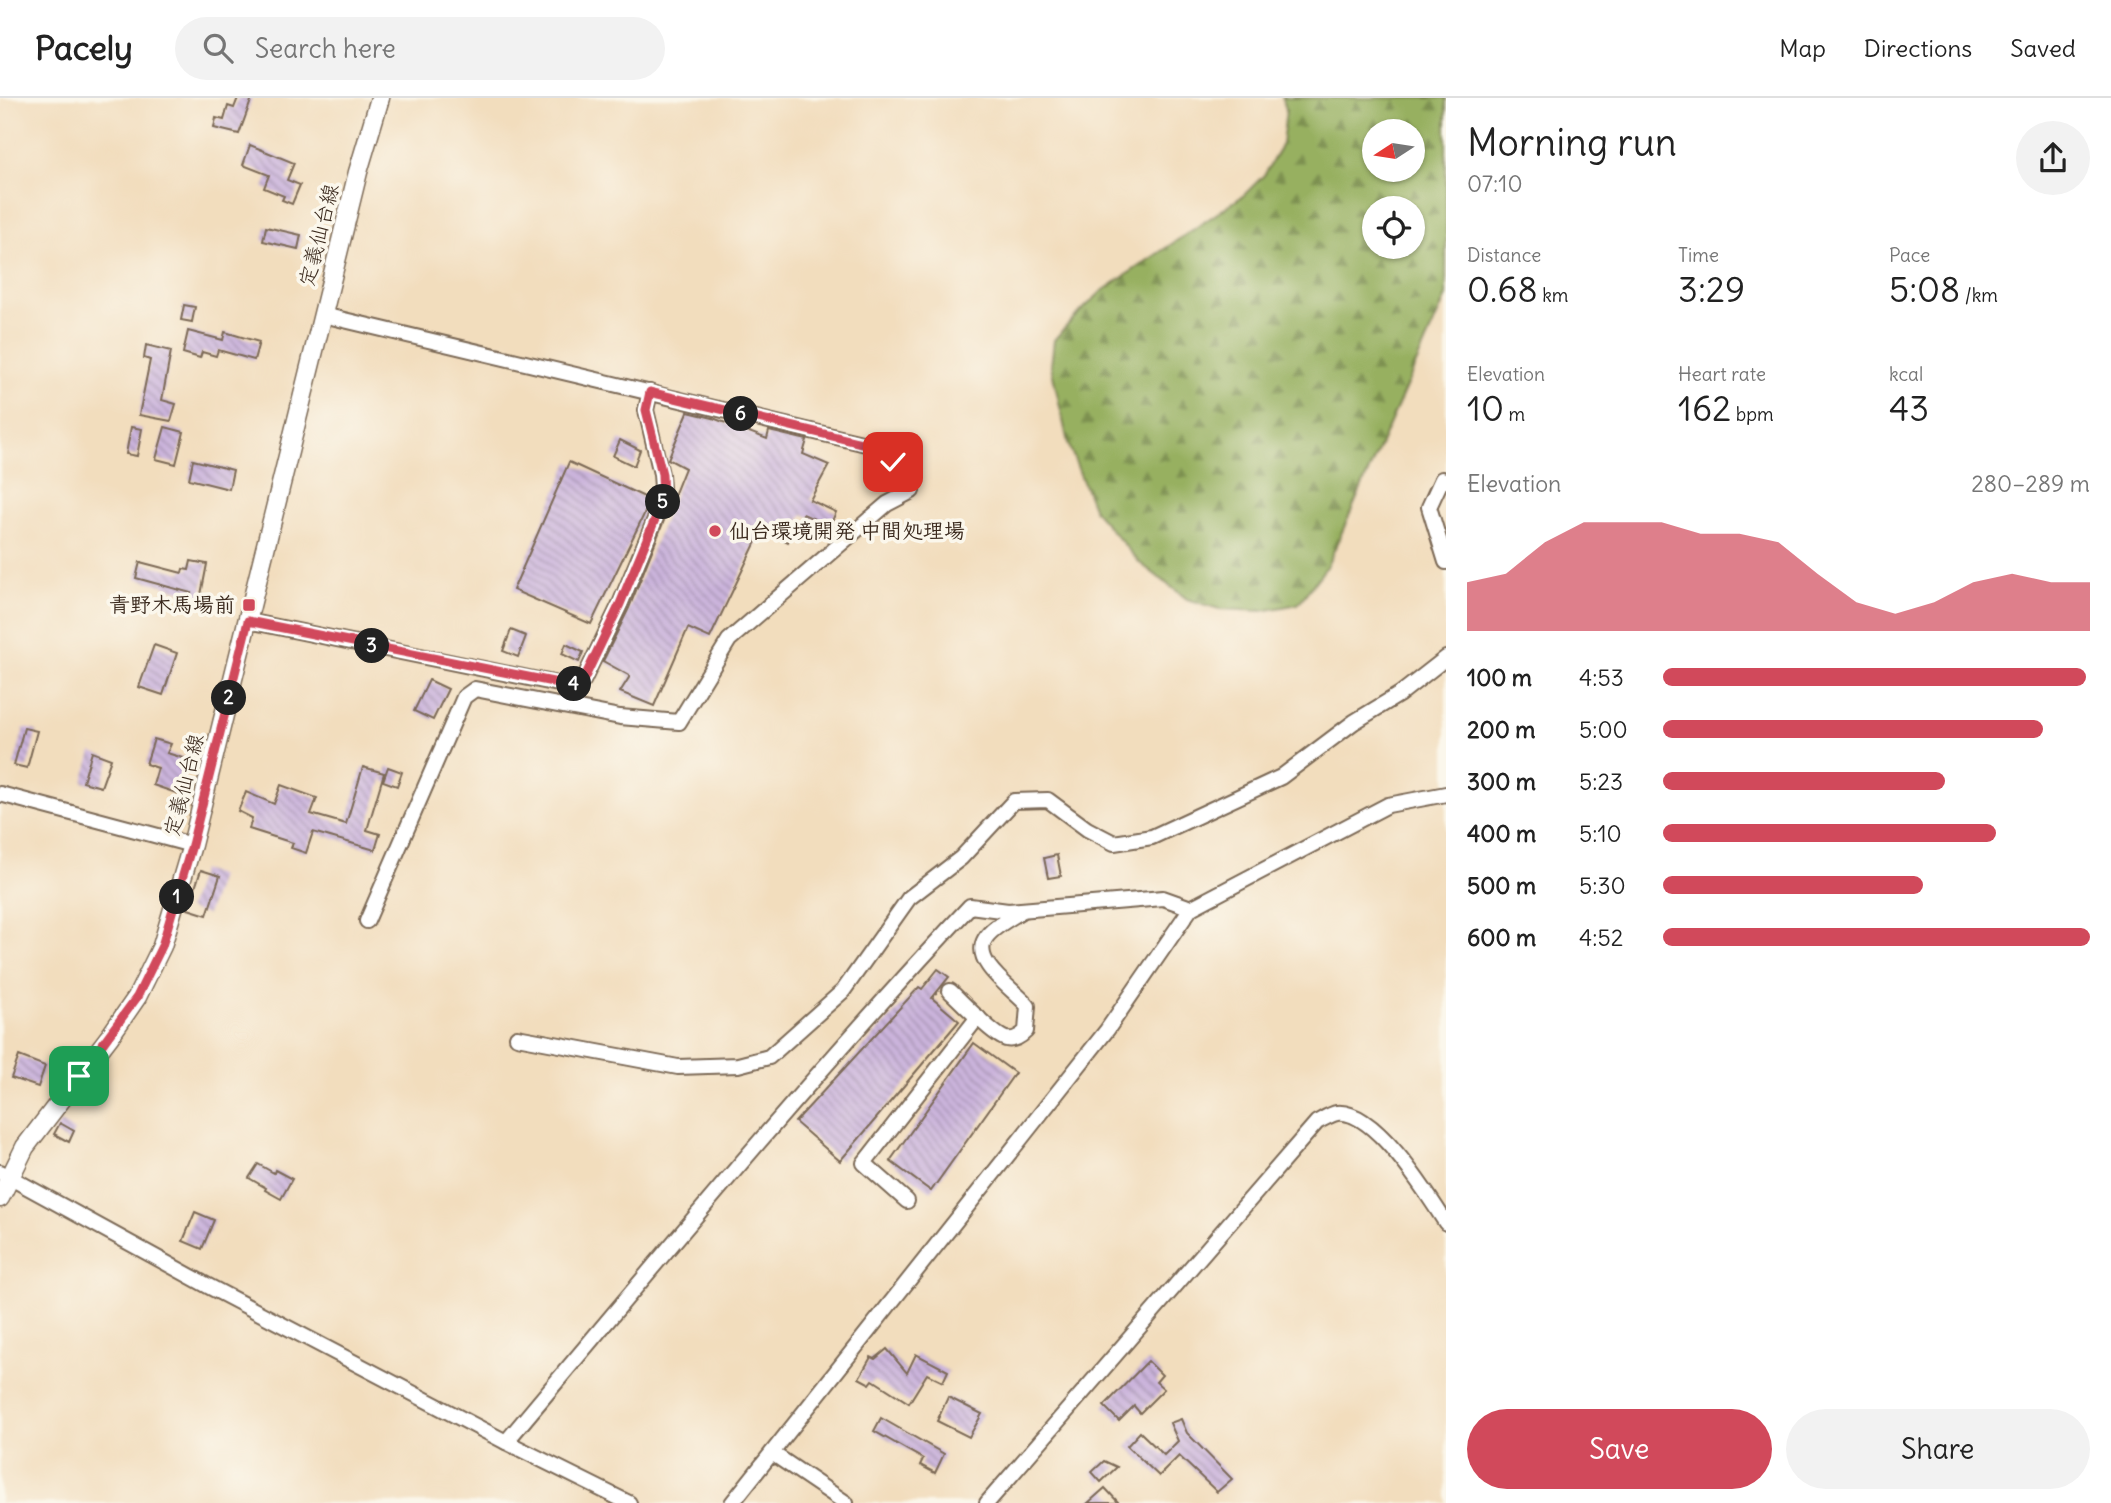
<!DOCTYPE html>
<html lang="en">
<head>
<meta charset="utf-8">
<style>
	body { margin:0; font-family:Delius,"Klee One",sans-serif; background:#f2f2f2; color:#222; height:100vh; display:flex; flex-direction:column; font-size:26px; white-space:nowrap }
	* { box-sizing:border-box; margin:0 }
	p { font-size:23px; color:#767676 }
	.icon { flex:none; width:38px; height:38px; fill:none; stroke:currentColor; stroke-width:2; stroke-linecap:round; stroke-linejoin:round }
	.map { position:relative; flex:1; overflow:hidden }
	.sheet { display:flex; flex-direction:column; background:#fff; width:665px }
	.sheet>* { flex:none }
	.needle { width:46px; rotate:258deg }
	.controls { position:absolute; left:1362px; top:21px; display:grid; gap:14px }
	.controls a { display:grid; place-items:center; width:63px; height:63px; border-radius:50%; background:#fff; box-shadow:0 2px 5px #0004; font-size:35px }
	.pin { position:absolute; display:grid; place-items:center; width:60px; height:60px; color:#fff; margin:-30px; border-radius:14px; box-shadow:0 4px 10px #0006 }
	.km { position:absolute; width:35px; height:35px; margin:-18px; border-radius:50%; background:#222; color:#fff; font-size:19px; line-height:35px; text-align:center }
	.round { display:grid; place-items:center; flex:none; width:74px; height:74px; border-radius:37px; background:#f2f2f2 }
	.summary { display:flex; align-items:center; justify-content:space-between; height:119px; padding:0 21px }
	h1 { font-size:38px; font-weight:600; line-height:52px }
	.figures { display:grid; grid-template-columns:repeat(3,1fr); gap:10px; height:119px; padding:7px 21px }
	.figures div { display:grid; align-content:center }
	.figures b { font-size:35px; font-weight:600 }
	.figures small { font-size:19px; font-weight:400 }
	.figures p { font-size:19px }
	.chart { height:196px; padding:14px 21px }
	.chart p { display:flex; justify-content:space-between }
	.chart svg { width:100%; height:126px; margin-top:7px; fill:#d1495b; opacity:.7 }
	.button { display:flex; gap:14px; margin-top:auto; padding:14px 21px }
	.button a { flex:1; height:80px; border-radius:42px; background:#d1495b; color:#fff; font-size:28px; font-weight:600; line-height:80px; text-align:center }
	.button a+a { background:#f2f2f2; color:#222 }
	ul { padding:0 21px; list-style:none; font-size:23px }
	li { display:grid; grid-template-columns:112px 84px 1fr; align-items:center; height:52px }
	li i { height:18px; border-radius:9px; background:#d1495b }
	header { display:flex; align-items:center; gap:42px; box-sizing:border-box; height:98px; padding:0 35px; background:#fff; border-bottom:2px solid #e0e0e0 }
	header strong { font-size:33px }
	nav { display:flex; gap:38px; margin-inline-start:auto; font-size:24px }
	.search { width:490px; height:63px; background:#f2f2f2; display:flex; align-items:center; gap:18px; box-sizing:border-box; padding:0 24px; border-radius:38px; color:#767676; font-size:26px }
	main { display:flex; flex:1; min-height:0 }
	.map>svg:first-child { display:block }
</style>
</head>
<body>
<header>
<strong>Pacely</strong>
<div class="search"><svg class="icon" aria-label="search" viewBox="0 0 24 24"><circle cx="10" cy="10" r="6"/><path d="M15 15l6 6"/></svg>Search here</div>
<nav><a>Map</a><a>Directions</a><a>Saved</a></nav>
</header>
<main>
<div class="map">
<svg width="1446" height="1405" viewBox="0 0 1446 1405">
	<defs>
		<pattern id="forest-firs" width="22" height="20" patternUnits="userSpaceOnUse" patternTransform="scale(1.75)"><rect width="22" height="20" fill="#97b061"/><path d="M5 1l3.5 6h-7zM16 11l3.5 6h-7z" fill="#7c8f4f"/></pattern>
		<pattern id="building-back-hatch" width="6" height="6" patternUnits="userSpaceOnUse" patternTransform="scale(1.75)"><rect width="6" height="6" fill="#cbb4dc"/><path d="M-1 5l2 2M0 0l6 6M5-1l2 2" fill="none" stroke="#a693b2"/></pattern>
	</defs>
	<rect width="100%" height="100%" fill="#fbf7ec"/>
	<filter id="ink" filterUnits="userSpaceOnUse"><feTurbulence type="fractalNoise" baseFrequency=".0143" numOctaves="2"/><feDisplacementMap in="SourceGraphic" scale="14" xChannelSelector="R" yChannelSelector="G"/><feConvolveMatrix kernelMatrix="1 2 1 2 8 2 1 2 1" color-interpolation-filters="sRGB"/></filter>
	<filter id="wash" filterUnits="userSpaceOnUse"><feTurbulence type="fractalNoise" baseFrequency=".00686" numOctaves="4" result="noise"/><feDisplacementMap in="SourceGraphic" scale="28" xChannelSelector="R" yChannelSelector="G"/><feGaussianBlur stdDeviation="1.57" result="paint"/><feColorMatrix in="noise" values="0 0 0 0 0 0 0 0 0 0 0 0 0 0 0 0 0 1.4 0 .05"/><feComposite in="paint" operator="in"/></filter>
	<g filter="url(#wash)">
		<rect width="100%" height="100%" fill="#f2ddbd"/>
		<path fill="url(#forest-firs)" stroke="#696d40" stroke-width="2" fill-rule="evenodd" d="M1282,0H1446V198L1327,468L1298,506L1262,513L1219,511L1187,501L1140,465L1094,412L1068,345L1051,268L1054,242L1073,221L1101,194L1244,97L1265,76L1282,46L1286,11ZM1374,33H1412V72H1374ZM1374,110H1412V149H1374Z"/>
		<g id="blocks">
			<g fill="url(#building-back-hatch)">
				<polygon points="238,0 252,0 239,36 214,30 216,20 224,22 228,8 234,10"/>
				<polygon points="250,47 294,65 287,82 300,87 292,106 282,102 284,98 264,90 269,77 243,67"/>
				<polygon points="266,129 301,137 298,151 263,143"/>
				<polygon points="184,207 195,209 192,224 181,222"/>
				<polygon points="188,233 223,242 225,234 259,244 254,262 218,252 216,258 202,254 200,260 183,255"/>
				<polygon points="146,247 171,253 162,302 176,306 171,323 139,317 150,262 144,260"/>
				<polygon points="688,314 713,320 767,341 769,333 807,342 803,356 829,367 810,402 836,414 830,428 803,416 788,444 762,431 710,540 688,530 654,608 620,594 630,578 603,563 629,510 685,370 668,361"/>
				<polygon points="131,329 142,331 137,358 126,356"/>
				<polygon points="165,329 184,334 176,366 156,361"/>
				<polygon points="620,342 640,352 634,368 613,358"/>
				<polygon points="193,362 233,372 229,391 189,381"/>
				<polygon points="569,364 651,402 591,526 513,492"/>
				<polygon points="191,463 207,466 199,507 189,504 191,495 136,480 140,464 182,475 183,471 189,472"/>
				<polygon points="511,532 526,538 518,559 503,553"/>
				<polygon points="566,546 583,554 579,564 562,556"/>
				<polygon points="154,547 177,555 163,597 139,589"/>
				<polygon points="429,582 448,591 433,622 414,613"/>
				<polygon points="24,630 37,633 27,670 14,667"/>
				<polygon points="154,641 171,646 167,655 190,662 179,696 153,687 158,670 146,666"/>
				<polygon points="92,654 111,661 101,689 83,684"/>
				<polygon points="363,669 384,675 367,732 380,736 375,752 313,734 306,755 291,750 293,745 249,731 252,720 238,713 246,694 274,706 281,687 317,700 311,716 346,726"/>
				<polygon points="388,669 402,674 397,688 383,683"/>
				<polygon points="1057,757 1061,778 1048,780 1044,760"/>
				<polygon points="201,772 220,778 207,817 188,811"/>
				<polygon points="938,871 949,879 932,900 959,923 840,1063 795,1024 919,889 922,891"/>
				<polygon points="974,945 1015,975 931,1093 890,1063"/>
				<polygon points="19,958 45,968 38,989 11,980"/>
				<polygon points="60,1025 74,1033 69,1044 54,1036"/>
				<polygon points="258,1066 274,1075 275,1072 292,1081 281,1101 265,1092 266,1090 249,1080"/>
				<polygon points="195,1114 214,1122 202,1151 183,1143"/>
				<polygon points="887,1251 907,1275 916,1256 948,1273 943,1284 927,1276 909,1305 873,1282 870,1286 859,1280 871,1259 875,1261"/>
				<polygon points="1148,1263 1162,1277 1156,1284 1164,1291 1140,1315 1134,1308 1119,1323 1104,1308"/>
				<polygon points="948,1299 982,1316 969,1339 937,1323"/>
				<polygon points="881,1320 944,1356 935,1375 920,1367 923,1361 874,1333"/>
				<polygon points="1181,1321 1187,1335 1232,1381 1217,1394 1179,1358 1159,1378 1127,1348 1140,1334 1164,1357 1178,1343 1170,1325"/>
				<polygon points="1104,1363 1117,1369 1101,1384 1092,1374"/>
				<polygon points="1105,1390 1119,1405 1088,1405"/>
			</g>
		</g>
	</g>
	<g filter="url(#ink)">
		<use href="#blocks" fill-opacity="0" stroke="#7b6956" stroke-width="2"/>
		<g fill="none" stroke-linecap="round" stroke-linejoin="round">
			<defs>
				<g id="minor">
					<polyline points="323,217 866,346 893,364 912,393 887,406 729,542 679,624 620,619 475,591 464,599 367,823"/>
					<polyline points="1446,383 1442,381 1429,409 1446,464"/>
					<polyline points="248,523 568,588 583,583 620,506 663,402 661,376 646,312 650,294"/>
					<polyline points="0,696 192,747"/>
					<path d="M950,893C961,903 994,938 1006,941C1015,943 1021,938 1026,933L1028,908C1014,891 971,865 985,841C992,829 1010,821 1021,813"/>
					<polyline points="517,939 678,969 738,967 769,959 843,893 909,800 961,760 1014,703 1048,702 1087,731 1114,745 1152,739 1281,679 1354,624 1400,596 1446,560"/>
					<polyline points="0,1074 210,1189 506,1344 629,1405"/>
					<polyline points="907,1103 864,1065 978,919"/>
					<path d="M506,1344C658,1163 808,981 970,808L1008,813L1163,800L1191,810"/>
					<polyline points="772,1355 846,1405"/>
					<polyline points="732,1405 1107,932 1191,810 1388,707 1446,696"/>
					<path d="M987,1405L1317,1024C1323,1021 1331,1016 1337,1015C1375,1011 1428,1097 1446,1125"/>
				</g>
				<polyline id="major" points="0,1100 25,1049 110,938 137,899 162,848 192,747 358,74 380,0"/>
			</defs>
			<use href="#minor" stroke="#7b6956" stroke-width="18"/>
			<use href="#major" stroke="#7b6956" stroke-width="21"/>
			<use href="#minor" stroke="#fff" stroke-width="14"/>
			<use href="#major" stroke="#fff" stroke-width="18"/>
		</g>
	</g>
	<g fill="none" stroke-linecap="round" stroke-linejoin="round" filter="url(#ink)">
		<defs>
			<polyline id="route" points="79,978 137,899 162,848 192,747 248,523 568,587 583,583 620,506 663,402 662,376 646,312 650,294 866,346 893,364"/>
		</defs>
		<use href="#route" stroke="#fff" stroke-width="14"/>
		<use href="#route" stroke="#d1495b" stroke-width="9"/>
	</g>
	<g fill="#d1495b" stroke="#fbf7ec" stroke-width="2.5">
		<circle cx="715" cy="433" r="7"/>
		<rect x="242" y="500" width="14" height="14" rx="3.5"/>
	</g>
	<g text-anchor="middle" stroke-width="7" stroke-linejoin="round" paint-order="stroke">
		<g font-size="21" fill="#3b2a1e" stroke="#fbf7ec">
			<text transform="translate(319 137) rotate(-76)" y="7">定義仙台線</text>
			<text transform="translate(184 687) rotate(-76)" y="7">定義仙台線</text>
		</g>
		<g font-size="21" font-weight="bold" fill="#3b2a1e" stroke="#fbf7ec" text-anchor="start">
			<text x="729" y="440">仙台環境開発 中間処理場</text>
			<text x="235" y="514" text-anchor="end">青野木馬場前</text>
		</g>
	</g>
</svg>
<div class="controls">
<a><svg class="needle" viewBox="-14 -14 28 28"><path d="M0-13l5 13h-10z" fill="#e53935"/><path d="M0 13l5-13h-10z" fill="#767676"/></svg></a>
<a><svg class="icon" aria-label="locate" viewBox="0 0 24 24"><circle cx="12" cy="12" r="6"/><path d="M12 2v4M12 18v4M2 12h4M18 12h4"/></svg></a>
</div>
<div class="pin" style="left:79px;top:978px;background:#1e9e55"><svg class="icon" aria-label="arrive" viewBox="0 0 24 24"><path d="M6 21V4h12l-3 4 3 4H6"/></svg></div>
<div class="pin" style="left:893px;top:364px;background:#d93025"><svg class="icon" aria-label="check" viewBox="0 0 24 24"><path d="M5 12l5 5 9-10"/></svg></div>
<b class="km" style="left:177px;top:799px">1</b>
<b class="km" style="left:229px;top:600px">2</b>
<b class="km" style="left:372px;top:548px">3</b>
<b class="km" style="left:574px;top:586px">4</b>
<b class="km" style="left:663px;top:404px">5</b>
<b class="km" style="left:741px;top:316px">6</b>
</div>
<section class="sheet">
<div class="summary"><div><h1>Morning run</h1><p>07:10</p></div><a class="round"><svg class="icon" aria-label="share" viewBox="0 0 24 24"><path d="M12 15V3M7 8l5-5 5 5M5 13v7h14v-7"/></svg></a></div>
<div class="figures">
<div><p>Distance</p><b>0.68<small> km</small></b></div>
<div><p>Time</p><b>3:29</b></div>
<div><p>Pace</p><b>5:08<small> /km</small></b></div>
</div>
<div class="figures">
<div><p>Elevation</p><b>10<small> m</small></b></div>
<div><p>Heart rate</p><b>162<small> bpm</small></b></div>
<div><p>kcal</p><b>43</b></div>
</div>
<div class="chart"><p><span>Elevation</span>280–289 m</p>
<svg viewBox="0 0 160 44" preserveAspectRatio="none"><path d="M0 44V27L10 24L20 13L30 6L40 6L50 6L60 10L70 10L80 13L90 24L100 34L110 38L120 34L130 27L140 24L150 27L160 27V44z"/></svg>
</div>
<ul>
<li><b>100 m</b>4:53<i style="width:99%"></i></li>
<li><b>200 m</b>5:00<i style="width:89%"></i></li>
<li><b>300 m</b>5:23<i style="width:66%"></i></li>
<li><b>400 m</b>5:10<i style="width:78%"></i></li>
<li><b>500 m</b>5:30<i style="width:61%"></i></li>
<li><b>600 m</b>4:52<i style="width:100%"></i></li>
</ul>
<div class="button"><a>Save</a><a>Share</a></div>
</section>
</main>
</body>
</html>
